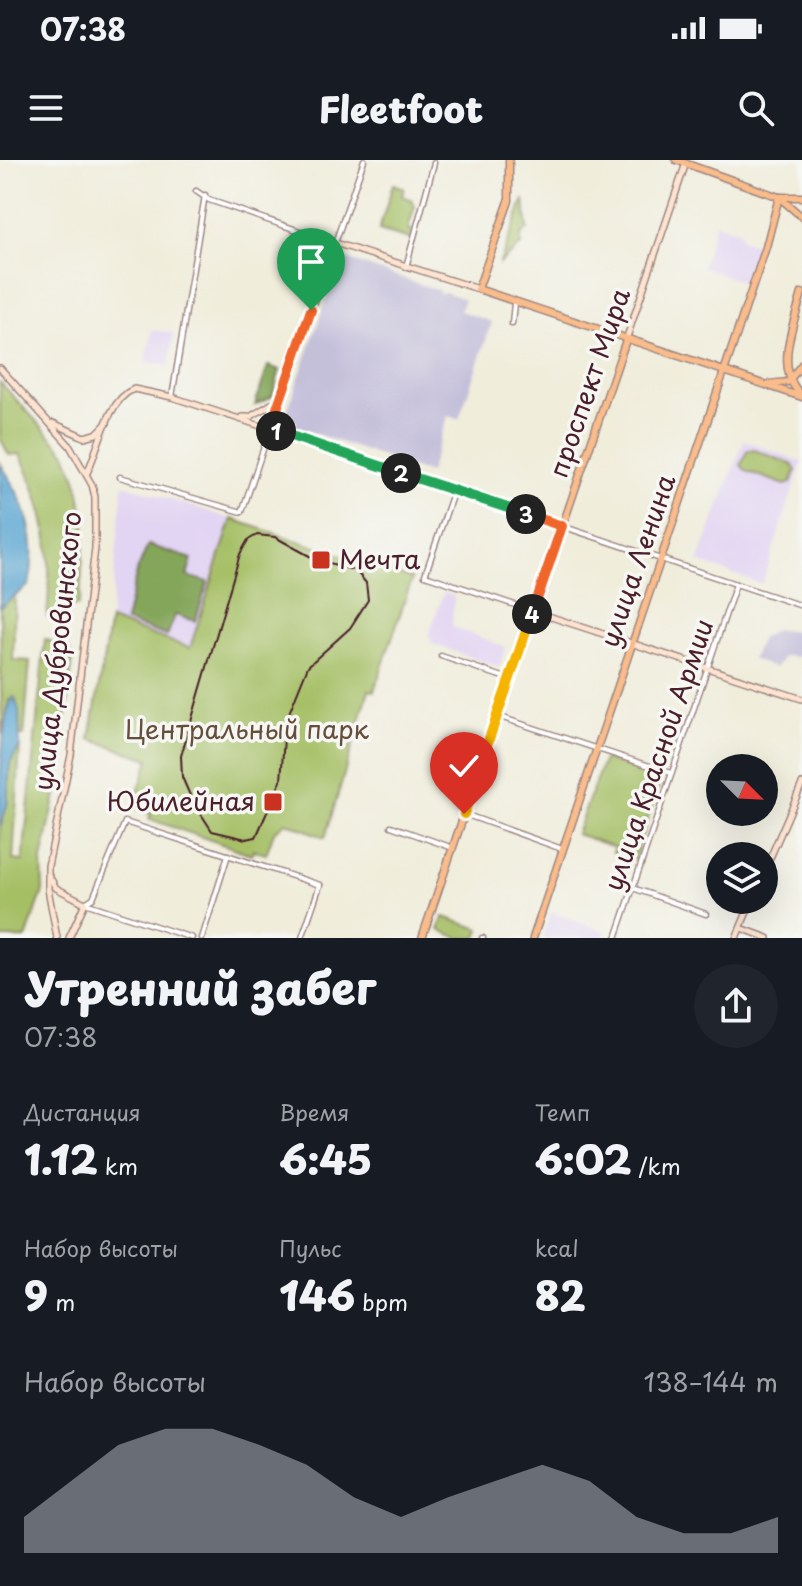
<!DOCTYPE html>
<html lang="ru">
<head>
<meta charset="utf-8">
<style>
	body { margin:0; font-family:"Playpen Sans",sans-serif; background:#20242c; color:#f1f3f6; height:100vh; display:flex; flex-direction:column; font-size:30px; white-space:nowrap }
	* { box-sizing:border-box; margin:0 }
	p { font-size:26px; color:#9ea1a6 }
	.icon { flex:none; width:44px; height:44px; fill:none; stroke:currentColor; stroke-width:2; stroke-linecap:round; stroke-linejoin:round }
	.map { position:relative; height:778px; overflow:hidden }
	.details { display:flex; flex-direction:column; background:#171b24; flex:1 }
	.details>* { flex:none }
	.needle { width:52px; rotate:114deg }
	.tools { position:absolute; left:706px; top:594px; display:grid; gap:16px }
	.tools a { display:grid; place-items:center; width:72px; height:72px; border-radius:50%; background:#171b24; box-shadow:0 8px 32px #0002; font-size:40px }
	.pin { position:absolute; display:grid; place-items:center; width:68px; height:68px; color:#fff; margin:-82px -34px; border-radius:50% 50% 50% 0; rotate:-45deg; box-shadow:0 0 8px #0007 }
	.pin .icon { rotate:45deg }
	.km { position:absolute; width:40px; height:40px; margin:-20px; border-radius:50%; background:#222; color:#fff; font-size:22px; line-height:40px; text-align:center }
	.round { display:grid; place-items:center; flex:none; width:84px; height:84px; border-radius:42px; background:#20242c }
	.headline { display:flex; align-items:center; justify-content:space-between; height:136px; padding:0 24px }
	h1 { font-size:44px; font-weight:800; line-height:60px }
	.stats { display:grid; grid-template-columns:repeat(3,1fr); gap:12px; height:136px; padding:8px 24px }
	.stats div { display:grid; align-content:center }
	.stats b { font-size:40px; font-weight:800 }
	.stats small { font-size:22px; font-weight:400 }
	.stats p { font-size:22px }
	.chart { height:224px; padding:16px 24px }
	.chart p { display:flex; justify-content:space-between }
	.chart svg { width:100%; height:144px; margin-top:8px; fill:#8c9099; opacity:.7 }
	.status { display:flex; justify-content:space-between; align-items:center; height:56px; padding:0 40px; background:#171b24; direction:ltr }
	.status svg { height:22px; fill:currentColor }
	header { display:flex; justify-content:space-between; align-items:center; height:104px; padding:0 24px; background:#171b24; font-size:36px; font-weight:800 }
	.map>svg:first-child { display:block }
</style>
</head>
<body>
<div class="status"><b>07:38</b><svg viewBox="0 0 49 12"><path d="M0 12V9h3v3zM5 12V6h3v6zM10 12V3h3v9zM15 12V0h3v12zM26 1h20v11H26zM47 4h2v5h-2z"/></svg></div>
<header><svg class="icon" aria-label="menu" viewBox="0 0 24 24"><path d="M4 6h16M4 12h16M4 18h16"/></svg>Fleetfoot<svg class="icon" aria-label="search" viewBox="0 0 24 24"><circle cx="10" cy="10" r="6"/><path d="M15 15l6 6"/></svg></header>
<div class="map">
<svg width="802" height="778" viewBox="0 0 802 778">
	<rect width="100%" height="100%" fill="#f6f6f2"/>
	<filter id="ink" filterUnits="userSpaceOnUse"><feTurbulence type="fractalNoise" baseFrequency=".0125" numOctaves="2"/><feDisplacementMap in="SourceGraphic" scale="16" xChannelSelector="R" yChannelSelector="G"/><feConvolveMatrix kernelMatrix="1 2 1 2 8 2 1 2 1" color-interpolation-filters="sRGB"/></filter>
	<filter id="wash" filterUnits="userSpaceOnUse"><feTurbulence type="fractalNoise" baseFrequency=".006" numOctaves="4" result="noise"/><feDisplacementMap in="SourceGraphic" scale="32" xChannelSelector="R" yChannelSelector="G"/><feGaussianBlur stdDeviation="1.8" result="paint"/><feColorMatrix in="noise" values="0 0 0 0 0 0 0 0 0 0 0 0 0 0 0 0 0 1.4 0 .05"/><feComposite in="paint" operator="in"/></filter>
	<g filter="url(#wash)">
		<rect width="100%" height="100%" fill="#f0eddb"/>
		<g fill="#e2d4f3">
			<polygon points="715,63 739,71 742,80 758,86 745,123 702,107"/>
			<polygon points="152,170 174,173 169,206 146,202"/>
			<polygon points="744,280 802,302 762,424 698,402"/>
			<polygon points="123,324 232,359 190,488 110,460"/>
			<polygon points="444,432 454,436 452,467 506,487 499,507 430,483 432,478 428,477"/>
			<polygon points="551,752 606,771 604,778 542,778"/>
		</g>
		<g fill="#c5c0da">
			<polygon points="341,97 440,131 439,134 445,132 464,139 460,151 492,162 459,259 448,256 429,313 296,267 297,262 285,257"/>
			<polygon points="776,470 802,471 802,497 784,496 775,508 752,499 761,478"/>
		</g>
		<g fill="#a5bf65" stroke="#786f48" stroke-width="2">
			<polygon points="393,24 404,28 402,36 411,39 415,46 408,69 412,70 410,79 379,70"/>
			<polygon points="524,39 528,69 521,76 521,86 500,103"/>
			<path d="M0,222L66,293L77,321L85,365L80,438L78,445L47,456C53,391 48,354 20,294L9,295L0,278Z"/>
			<polygon points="754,290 792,304 796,310 791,323 785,325 746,311 741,305 747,291"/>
			<polygon points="232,359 412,419 374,531 369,530 325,678 286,662 274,672 266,694 253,690 251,694 149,659 151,654 133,647 149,599 90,579 110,460 190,488"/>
			<polygon points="15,432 13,500 30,501 24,576 20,576 16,539 9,540 2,575 0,447"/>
			<polygon points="45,479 68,489 73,497 58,625 42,700 43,731 26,778 0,778 0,667 7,646 10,603 20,586 13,700 23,701"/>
			<polygon points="604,599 661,619 634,700 613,692 614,687 576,674"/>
			<polygon points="444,757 480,769 477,778 460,778 439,770"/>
		</g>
		<g fill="#84a65a" stroke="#676242" stroke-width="2">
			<polygon points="268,206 280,210 272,237 255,245"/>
			<polygon points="148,385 192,399 187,416 208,422 195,461 175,455 167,476 125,461 137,411"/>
		</g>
		<g fill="#56a4d0" stroke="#50627e" stroke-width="2">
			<path d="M0,303C26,341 39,379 29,425L0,447Z"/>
			<path d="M14,537L19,550L20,586L10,603L7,646L0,667C0,643 0,549 14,537Z"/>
		</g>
	</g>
	<g filter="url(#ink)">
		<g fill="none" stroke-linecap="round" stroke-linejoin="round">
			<defs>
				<g id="minor">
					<polyline points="196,31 209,40 335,83"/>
					<polyline points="406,107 434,3"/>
					<polyline points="172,237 205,35"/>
					<polyline points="120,317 242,352 270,269"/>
					<polyline points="441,496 509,519"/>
					<polyline points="497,556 671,613"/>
					<polyline points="464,654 562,689"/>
					<polyline points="391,666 453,688"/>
					<polyline points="633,728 706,754"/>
					<polyline points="85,743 93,738 125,662 320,725"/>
					<polyline points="202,778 228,695"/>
					<polyline points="482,778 483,778"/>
					<polyline points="616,778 736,424"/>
				</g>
				<g id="tertiary">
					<polyline points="335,83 364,0"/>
					<polyline points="512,164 514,143"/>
					<polyline points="270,269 802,446"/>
					<polyline points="454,330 425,415 533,451"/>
					<polyline points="85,743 192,778"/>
					<polyline points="302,778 320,725"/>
				</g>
				<g id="secondary">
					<polyline points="626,180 686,3"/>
					<polyline points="0,208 70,286 92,325 95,337 95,388 71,595 48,706 48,729 57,778"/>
					<polyline points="242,257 250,257 278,240"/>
					<polyline points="53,263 84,277 96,274 107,263"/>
					<path d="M87,313C99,288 107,240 134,229L172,237L270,269L335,83L478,129"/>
					<polyline points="533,451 802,539"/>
					<polyline points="764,712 802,624"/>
					<polyline points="49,716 56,728 85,743 69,778"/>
					<polyline points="741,768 768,778"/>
					<polyline points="736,778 752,740"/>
				</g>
				<g id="primary">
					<polyline points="509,0 509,41 478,129 802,237"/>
					<polyline points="676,0 779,37 802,57"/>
					<polyline points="779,37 802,37"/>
					<path d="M802,133C794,163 773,211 802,235"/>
					<polyline points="770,224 788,222 802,204"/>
					<polyline points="422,778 626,180"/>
					<polyline points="533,778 766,87 779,37"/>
				</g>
			</defs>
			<use href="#minor" stroke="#9d8683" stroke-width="7"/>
			<use href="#tertiary" stroke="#9d8683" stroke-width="7"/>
			<use href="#secondary" stroke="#9d8683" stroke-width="8"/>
			<use href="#primary" stroke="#9d8683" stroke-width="9"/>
			<use href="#minor" stroke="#fff" stroke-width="4"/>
			<use href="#tertiary" stroke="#fff" stroke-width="4"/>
			<use href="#secondary" stroke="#fde4d0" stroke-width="5"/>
			<use href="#primary" stroke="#f9bc8a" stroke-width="6"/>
			<polygon stroke="#4a1f2b" stroke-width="2" points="257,375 275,377 313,398 356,411 366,423 368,440 350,468 308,506 285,563 281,621 256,677 246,679 212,671 192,640 182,617 181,596 240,394 248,380"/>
		</g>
	</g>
	<g fill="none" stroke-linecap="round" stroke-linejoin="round" filter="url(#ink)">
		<defs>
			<polyline id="split-1" points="276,271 270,269 273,260 311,150"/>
			<polyline id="split-2" points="276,271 401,313"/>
			<polyline id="split-3" points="401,313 526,354"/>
			<polyline id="split-4" points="526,354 562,366 532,454"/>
			<polyline id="split-5" points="489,579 532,454"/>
			<polyline id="split-6" points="464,654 489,579"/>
		</defs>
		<use href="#split-1" stroke="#fff" stroke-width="16"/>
		<use href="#split-2" stroke="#fff" stroke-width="16"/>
		<use href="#split-3" stroke="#fff" stroke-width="16"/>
		<use href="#split-4" stroke="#fff" stroke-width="16"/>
		<use href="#split-5" stroke="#fff" stroke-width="16"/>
		<use href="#split-6" stroke="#fff" stroke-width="16"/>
		<use href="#split-1" stroke="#f0652b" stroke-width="10"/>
		<use href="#split-2" stroke="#22a559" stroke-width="10"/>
		<use href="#split-3" stroke="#22a559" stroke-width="10"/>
		<use href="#split-4" stroke="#f0652b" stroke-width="10"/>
		<use href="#split-5" stroke="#f5b400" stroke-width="10"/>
		<use href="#split-6" stroke="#f5b400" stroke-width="10"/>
	</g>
	<g fill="#c8321e" stroke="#f6f6f2" stroke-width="3">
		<rect x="311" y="390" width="20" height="20" rx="4"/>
		<rect x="263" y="632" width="20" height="20" rx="4"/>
	</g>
	<g text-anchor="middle" stroke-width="7" stroke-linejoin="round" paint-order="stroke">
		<g font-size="26" fill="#4a1f2b" stroke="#f6f6f2">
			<text transform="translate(590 223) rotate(-71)" y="9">проспект Мира</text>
			<text transform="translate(638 401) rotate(-71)" y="9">улица Ленина</text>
			<text transform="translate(58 491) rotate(-84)" y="9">улица Дубровинского</text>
			<text transform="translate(659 595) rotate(-71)" y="9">улица Красной Армии</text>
		</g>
		<g font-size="26" fill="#4a1f2b" stroke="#f6f6f2" text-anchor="start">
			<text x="339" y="409">Мечта</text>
			<text x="255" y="651" text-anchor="end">Юбилейная</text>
		</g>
		<g font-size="26" fill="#654f3c" stroke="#f6f6f2">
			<text x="247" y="579">Центральный парк</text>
		</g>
	</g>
</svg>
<div class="tools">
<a><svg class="needle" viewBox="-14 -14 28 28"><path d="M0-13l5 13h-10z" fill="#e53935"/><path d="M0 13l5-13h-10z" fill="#9ea1a6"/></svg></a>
<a><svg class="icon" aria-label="layers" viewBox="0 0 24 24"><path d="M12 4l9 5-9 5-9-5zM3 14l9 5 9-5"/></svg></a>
</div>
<div class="pin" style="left:311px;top:150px;background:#1e9e55"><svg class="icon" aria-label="arrive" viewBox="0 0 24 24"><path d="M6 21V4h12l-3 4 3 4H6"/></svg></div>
<div class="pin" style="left:464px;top:654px;background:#d93025"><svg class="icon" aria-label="check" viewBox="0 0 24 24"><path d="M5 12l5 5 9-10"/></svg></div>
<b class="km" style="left:276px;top:271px">1</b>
<b class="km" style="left:401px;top:313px">2</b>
<b class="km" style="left:526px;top:354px">3</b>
<b class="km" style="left:532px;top:454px">4</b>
</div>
<section class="details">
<div class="headline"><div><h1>Утренний забег</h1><p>07:38</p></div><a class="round"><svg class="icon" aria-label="share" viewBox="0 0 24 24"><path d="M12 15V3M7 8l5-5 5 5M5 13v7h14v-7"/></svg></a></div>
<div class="stats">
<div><p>Дистанция</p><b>1.12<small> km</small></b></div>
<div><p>Время</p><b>6:45</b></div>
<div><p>Темп</p><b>6:02<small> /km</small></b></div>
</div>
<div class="stats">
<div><p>Набор высоты</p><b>9<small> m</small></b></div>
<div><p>Пульс</p><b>146<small> bpm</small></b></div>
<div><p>kcal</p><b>82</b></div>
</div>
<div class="chart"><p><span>Набор высоты</span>138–144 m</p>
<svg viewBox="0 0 160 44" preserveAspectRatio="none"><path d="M0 44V33L10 22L20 11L30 6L40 6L50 11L60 17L70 27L80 33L90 27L100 22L110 17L120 22L130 33L140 38L150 38L160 33V44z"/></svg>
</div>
</section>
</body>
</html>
